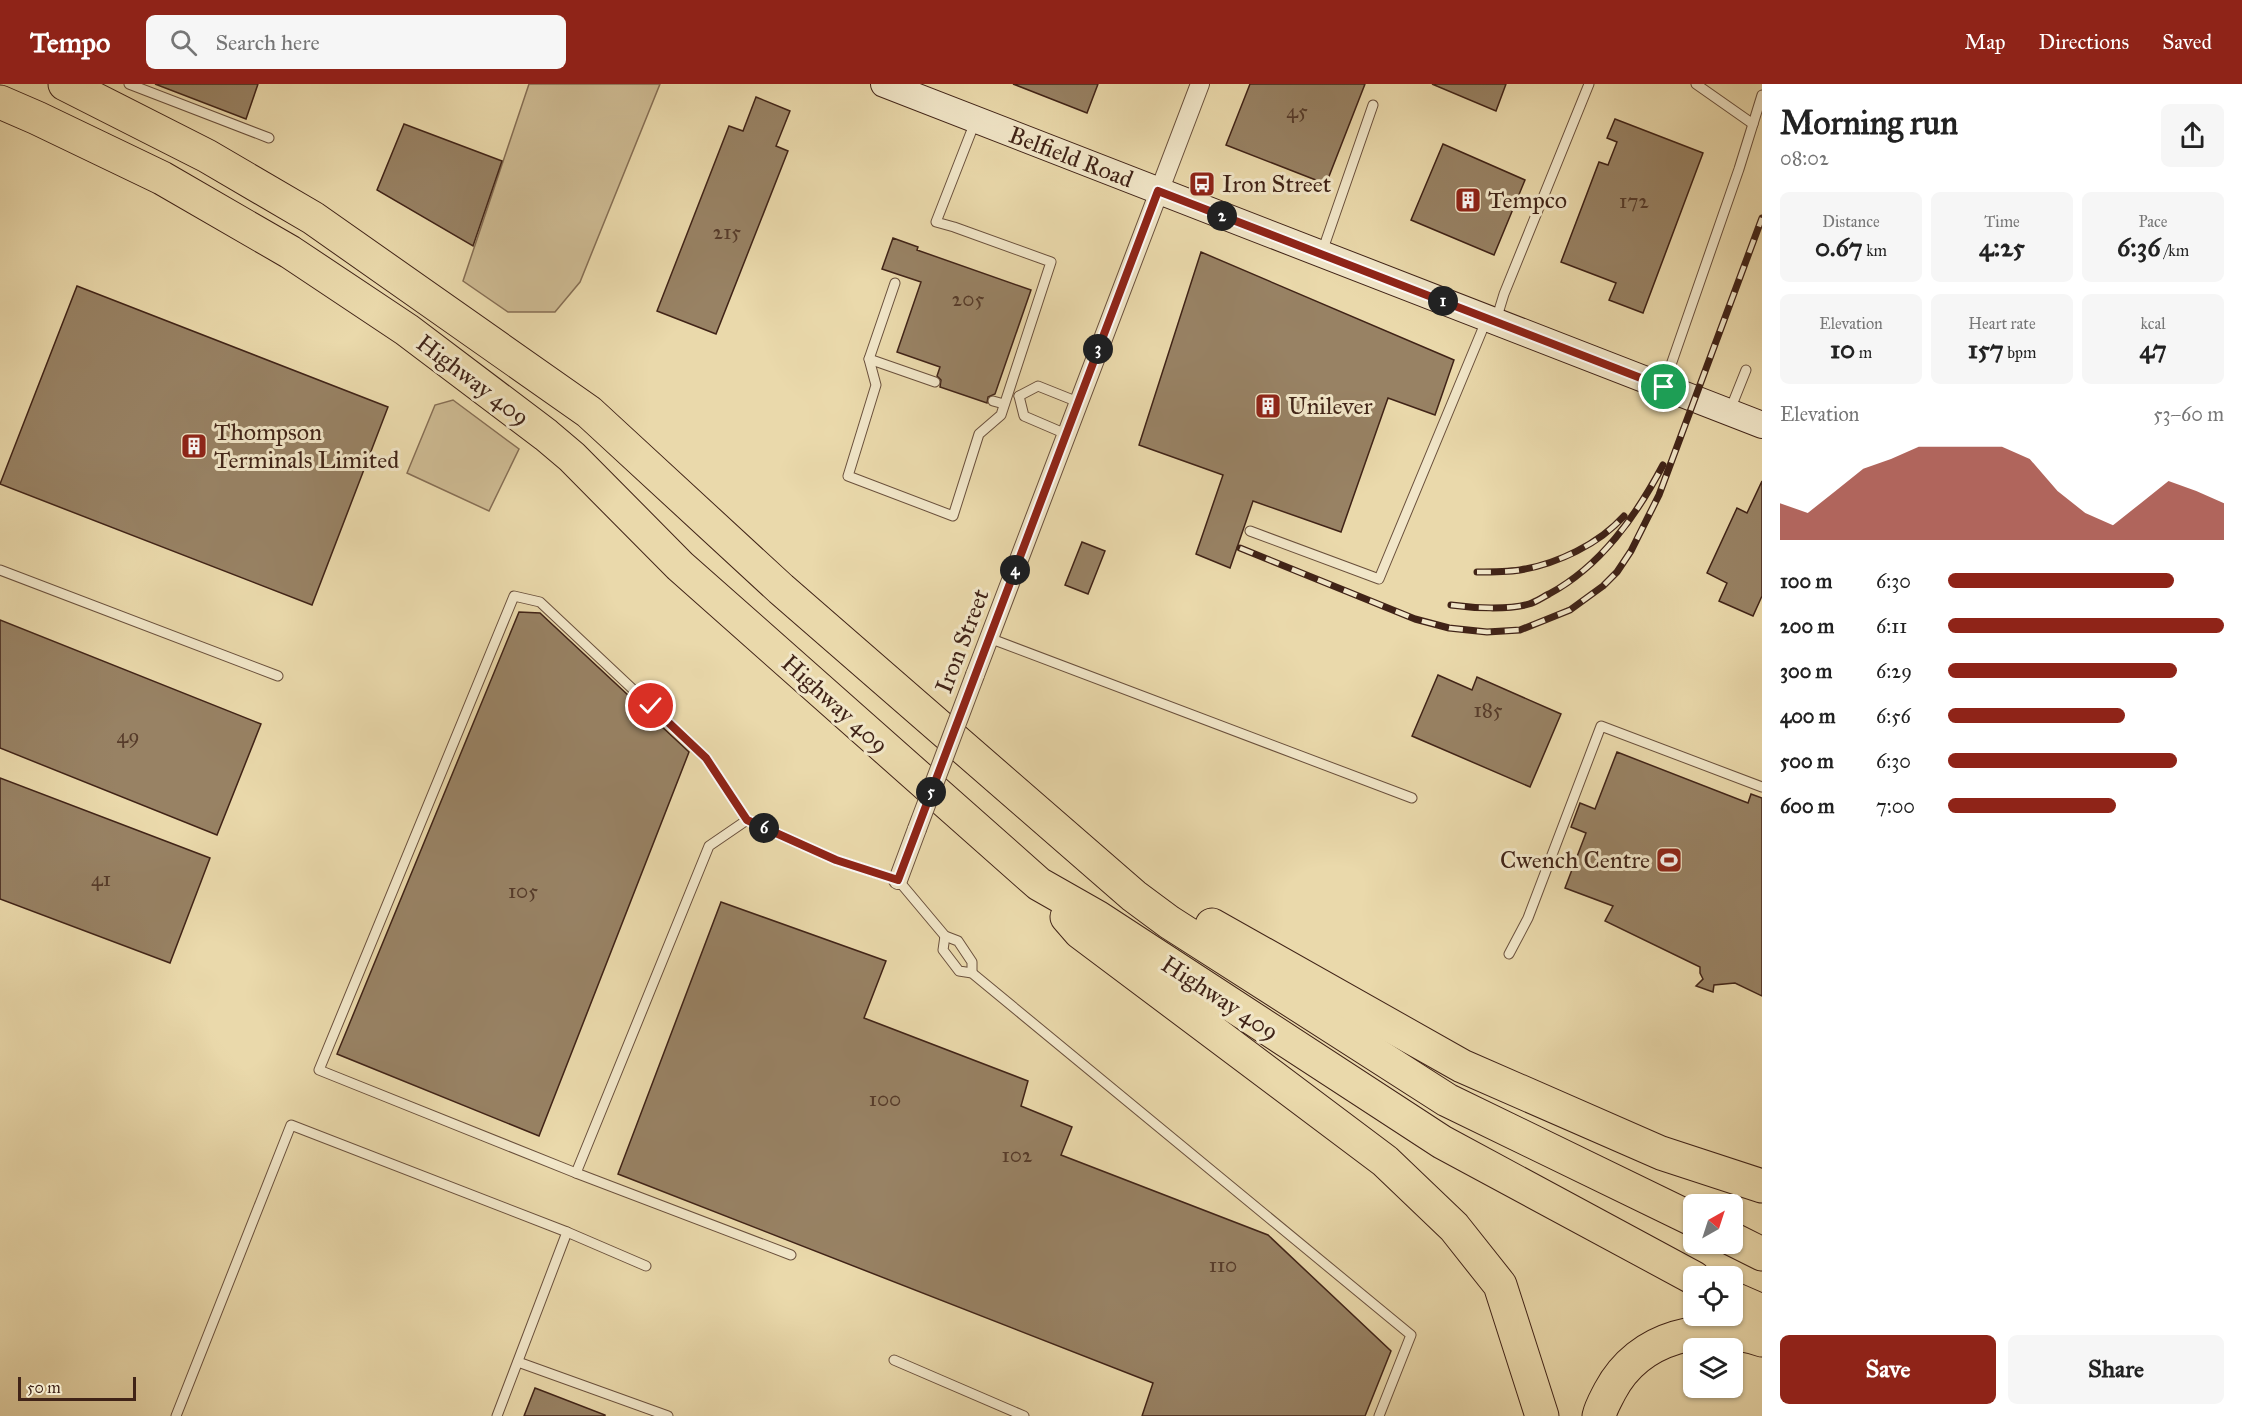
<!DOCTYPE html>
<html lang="en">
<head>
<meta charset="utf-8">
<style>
	body { margin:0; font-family:"IM FELL Great Primer",serif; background:#f6f6f6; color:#222; height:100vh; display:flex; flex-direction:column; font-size:22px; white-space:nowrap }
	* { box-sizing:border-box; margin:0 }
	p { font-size:20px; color:#767676 }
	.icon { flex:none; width:33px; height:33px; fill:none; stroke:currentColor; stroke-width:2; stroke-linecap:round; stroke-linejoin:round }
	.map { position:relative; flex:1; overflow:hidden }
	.drawer { display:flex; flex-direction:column; background:#fff; width:480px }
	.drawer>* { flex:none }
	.needle { width:39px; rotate:39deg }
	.controls { position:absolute; left:1683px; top:1110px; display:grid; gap:12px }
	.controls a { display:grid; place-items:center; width:60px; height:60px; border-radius:9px; background:#fff; box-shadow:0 2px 4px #0004; font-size:30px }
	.scale { position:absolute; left:18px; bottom:15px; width:118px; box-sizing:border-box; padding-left:6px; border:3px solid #402317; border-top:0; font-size:16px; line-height:21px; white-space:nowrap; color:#402317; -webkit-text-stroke:4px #f1e6c8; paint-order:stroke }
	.pin { position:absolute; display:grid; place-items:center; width:51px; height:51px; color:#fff; margin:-26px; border:3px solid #fff; border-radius:50%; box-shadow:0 2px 6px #0007 }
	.km { position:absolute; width:30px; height:30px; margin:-15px; border-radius:50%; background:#222; color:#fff; font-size:16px; line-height:30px; text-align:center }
	.round { display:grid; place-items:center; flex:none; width:63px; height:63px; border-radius:9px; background:#f6f6f6 }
	.overview { display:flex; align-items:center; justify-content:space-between; height:102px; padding:0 18px }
	h1 { font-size:33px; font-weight:800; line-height:45px }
	.metrics { display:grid; grid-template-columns:repeat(3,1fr); gap:9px; height:102px; padding:6px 18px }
	.metrics div { display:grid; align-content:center; border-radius:9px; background:#f6f6f6; text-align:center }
	.metrics b { font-size:26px; font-weight:800 }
	.metrics small { font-size:16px; font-weight:400 }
	.metrics p { font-size:16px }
	.chart { height:168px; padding:12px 18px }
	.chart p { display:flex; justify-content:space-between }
	.chart svg { width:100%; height:108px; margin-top:6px; fill:#8f2418; opacity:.7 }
	.action { display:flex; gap:12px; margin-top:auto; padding:12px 18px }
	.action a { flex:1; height:69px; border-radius:9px; background:#8f2418; color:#fff; font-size:24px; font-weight:800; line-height:69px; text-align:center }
	.action a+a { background:#f6f6f6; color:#222 }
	ul { padding:0 18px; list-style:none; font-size:20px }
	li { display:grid; grid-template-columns:96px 72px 1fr; align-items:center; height:45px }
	li i { height:15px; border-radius:8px; background:#8f2418 }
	header { display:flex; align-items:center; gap:36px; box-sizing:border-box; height:84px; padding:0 30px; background:#8f2418; color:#fff }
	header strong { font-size:28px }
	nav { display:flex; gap:33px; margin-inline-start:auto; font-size:21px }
	.search { width:420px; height:54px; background:#f6f6f6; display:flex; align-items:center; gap:15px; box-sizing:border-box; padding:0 21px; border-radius:9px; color:#767676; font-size:22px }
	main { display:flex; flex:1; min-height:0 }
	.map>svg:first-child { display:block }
</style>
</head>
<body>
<header>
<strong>Tempo</strong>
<div class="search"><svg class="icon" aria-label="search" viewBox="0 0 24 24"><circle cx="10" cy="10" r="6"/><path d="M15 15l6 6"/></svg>Search here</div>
<nav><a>Map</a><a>Directions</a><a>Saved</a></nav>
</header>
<main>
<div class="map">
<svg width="1762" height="1332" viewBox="0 0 1762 1332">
	<rect width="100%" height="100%" fill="#ead9ab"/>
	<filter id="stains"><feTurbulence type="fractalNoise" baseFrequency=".00333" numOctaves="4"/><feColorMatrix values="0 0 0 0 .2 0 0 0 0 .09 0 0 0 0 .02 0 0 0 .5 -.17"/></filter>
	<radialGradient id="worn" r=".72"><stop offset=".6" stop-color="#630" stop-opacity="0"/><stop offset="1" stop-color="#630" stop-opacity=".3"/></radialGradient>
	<g fill="#cdba92" stroke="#866e54" stroke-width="1.5">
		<polygon points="529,0 660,0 580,198 555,228 508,228 463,197"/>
		<polygon points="453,316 519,365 489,427 407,389 435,321"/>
	</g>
	<g fill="#988264" stroke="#402317" stroke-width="1.5">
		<polygon points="155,0 258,0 246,35"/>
		<polygon points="1013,0 1098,0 1087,29"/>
		<polygon points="1250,0 1365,0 1326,100 1226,61"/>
		<polygon points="1432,0 1506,0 1496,27"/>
		<polygon points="756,13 790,27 776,62 788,67 716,250 657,227 729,42 743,47"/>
		<polygon points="1615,35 1703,69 1643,229 1609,216 1616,199 1561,178 1599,78 1608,81 1617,58 1607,54"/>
		<polygon points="404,40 502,77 473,162 377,106"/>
		<polygon points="1443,60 1525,96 1494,171 1411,136"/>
		<polygon points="893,154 918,163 917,166 1031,206 995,310 988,313 987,319 940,303 941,296 937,292 940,283 897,268 921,198 882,185"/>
		<polygon points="1201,168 1454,276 1435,331 1388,314 1341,448 1253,417 1230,484 1196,470 1223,391 1139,361"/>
		<polygon points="77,202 388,323 312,521 0,400"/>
		<polygon points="1762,397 1762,512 1753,532 1719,517 1727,499 1707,489 1737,424 1747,429"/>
		<polygon points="1082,458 1105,467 1088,510 1065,501"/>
		<polygon points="519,528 540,529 689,668 539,1052 337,970"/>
		<polygon points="0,536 261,640 217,751 0,664"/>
		<polygon points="1438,591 1472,606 1477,593 1561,630 1530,703 1412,652"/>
		<polygon points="1617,668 1748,719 1751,710 1762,714 1762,912 1735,899 1714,901 1713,908 1696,902 1703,895 1700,889 1700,883 1605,837 1613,822 1565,804 1586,749 1571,743 1580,719 1595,725"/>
		<polygon points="0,694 210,774 170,879 0,815"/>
		<polygon points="721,818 886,877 864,934 1028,997 1021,1022 1072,1043 1061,1071 1268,1151 1391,1267 1365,1332 1142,1332 1153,1299 618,1090"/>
		<polygon points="535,1304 605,1331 605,1332 524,1332"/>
	</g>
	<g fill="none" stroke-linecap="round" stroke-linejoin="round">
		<defs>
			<g id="lane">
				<polyline points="129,0 269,54"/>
				<polyline points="1696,0 1753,40"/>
				<polyline points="1322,168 1373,21"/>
				<polyline points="895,199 869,275 876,301 848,392 953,432 979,350 1001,331 1051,178 954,143 936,138 975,38"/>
				<polyline points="1496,236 1504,210 1589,0"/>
				<polyline points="869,275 935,298"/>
				<polyline points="1664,301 1739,85 1762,11"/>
				<polyline points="1019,312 1024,332 1066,350"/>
				<polyline points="1019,312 1038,302 1078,318"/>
				<polyline points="993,317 1004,320"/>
				<polyline points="1730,326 1746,286"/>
				<polyline points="1250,447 1379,495 1486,237"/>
				<polyline points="0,486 278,592"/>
				<polyline points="989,554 1412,714"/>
				<polyline points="945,852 943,866 959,887 972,889 1411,1251 1379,1332"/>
				<polyline points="1509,870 1528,834 1601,642 1762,703"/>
				<polyline points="576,1089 319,986 514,512 540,518 706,674 747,736"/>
				<polyline points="567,1148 646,1182"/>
				<polyline points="791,1171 576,1089 709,762 747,736 836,776 898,796 945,852 958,857 972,878 972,889"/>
				<polyline points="894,1276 1024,1332"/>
				<polyline points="518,1278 668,1332"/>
				<polyline points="176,1332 291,1041 567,1148 497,1332"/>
			</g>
			<g id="street">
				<polyline points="975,591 1200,0"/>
				<polyline points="898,796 917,745"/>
			</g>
			<polyline id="secondary" points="884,0 1762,341"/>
			<g id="highway">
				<polyline points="65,0 207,72 313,134 589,328 781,505 1134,812 1169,838 1447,1016 1694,1136"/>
				<polyline points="0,18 37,34 162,94 290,168 407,246 546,351 572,373 680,482 1039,800 1097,833 1442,1058 1694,1194"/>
				<polyline points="1067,833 1080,848 1385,1077 1454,1143 1500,1201 1542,1332"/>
				<polyline points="1212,841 1462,982 1661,1069 1762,1102"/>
				<polyline points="1732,1155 1762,1170"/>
				<polyline points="1732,1214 1762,1227"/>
				<path d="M1599,1332C1601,1323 1606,1315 1610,1307C1639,1252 1705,1237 1762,1256"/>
			</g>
		</defs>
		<use href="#lane" stroke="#6a503c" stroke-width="11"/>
		<use href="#street" stroke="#6a503c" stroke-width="20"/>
		<use href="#secondary" stroke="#402317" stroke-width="28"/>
		<use href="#highway" stroke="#402317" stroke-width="35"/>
		<use href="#lane" stroke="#f1e6c8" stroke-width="9"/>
		<use href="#street" stroke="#f1e6c8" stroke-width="18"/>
		<use href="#secondary" stroke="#f1e6c8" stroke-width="26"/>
		<use href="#highway" stroke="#ead9ab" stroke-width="33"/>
		<defs>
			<g id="rail">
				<polyline points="1240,464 1415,535 1449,544 1487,548 1520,546 1570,526 1603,502 1617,488 1631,467 1659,411 1762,134"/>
				<path d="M1477,488C1491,488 1506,488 1520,486C1557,480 1599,460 1624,432"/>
				<path d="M1451,521C1473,524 1508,526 1529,520C1536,518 1543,513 1549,510C1601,482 1636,432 1663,381"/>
			</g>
		</defs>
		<use href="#rail" stroke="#402317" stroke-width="7"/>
		<use href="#rail" stroke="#f1e6c8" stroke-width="4.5" stroke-dasharray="14" stroke-linecap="butt"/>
		<defs>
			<polyline id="street-bridge" points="917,745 975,591"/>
		</defs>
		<use href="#street-bridge" stroke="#6a503c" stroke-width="20" stroke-linecap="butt"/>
		<use href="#street-bridge" stroke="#f1e6c8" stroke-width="18"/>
	</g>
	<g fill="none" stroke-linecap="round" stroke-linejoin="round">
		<defs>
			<polyline id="route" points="651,622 706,674 747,736 836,776 898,796 1158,107 1664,303"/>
		</defs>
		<use href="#route" stroke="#fff" stroke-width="12"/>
		<use href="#route" stroke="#8f2418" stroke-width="8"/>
	</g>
	<defs>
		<symbol id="bus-square" viewBox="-11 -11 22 22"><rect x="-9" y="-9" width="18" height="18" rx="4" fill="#8f2418" stroke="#f1e6c8"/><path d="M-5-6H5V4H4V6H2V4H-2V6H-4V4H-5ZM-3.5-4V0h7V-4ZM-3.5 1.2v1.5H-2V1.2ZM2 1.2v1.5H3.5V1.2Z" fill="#fff"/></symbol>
		<symbol id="building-square" viewBox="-11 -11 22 22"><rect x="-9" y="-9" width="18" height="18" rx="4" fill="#8f2418" stroke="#f1e6c8"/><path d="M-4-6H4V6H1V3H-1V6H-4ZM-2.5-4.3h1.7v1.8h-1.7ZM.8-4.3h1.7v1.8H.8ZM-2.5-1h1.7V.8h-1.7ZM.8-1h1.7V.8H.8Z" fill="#fff"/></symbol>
		<symbol id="stadium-square" viewBox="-11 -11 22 22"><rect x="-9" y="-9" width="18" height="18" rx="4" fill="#8f2418" stroke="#f1e6c8"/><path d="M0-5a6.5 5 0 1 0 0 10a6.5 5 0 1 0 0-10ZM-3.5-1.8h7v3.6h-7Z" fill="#fff"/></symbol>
	</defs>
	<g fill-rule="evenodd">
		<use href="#bus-square" x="1187" y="85" width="30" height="30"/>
		<use href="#building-square" x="1453" y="101" width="30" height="30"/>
		<use href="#building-square" x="1253" y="307" width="30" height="30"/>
		<use href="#building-square" x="179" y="347" width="30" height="30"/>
		<use href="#stadium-square" x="1654" y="761" width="30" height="30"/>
	</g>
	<g text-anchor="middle" stroke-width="6" stroke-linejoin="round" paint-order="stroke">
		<g font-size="21" fill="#563b2a">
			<text x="1297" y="34">45</text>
			<text x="1634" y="124">172</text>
			<text x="727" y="155">215</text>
			<text x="968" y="222">205</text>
			<text x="1488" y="633">185</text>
			<text x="128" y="659">49</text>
			<text x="101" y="802">41</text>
			<text x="523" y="814">105</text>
			<text x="885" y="1022">100</text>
			<text x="1017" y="1078">102</text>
			<text x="1223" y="1188">110</text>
		</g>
		<g font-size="24" fill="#402317" stroke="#f1e6c8">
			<text transform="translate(1071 73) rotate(21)" y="8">Belfield Road</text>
			<text transform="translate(473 296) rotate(37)" y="8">Highway 409</text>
			<text transform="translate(962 557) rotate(-69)" y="8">Iron Street</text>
			<text transform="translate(835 620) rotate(42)" y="8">Highway 409</text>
			<text transform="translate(1220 914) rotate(33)" y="8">Highway 409</text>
		</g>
		<g font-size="24" fill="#402317" stroke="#f1e6c8" text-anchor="start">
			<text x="1222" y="108">Iron Street</text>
			<text x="1488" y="124">Tempco</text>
			<text x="1288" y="330">Unilever</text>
			<text x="214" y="356">Thompson<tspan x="214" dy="28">Terminals Limited</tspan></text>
			<text x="1650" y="784" text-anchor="end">Cwench Centre</text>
		</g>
	</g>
	<rect width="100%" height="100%" filter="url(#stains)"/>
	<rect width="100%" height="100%" fill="url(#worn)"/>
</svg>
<div class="controls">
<a><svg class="needle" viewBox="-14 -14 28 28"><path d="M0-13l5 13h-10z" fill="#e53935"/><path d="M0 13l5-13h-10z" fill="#767676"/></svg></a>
<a><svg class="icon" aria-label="locate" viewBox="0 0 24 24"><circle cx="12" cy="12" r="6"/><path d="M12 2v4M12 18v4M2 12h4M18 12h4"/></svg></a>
<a><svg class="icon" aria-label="layers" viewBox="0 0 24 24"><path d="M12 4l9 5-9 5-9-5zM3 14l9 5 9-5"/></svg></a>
</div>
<div class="scale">50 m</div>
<div class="pin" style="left:1664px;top:303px;background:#1e9e55"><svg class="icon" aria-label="arrive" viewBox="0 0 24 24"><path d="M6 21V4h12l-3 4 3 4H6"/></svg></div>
<div class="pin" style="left:651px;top:622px;background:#d93025"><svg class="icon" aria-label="check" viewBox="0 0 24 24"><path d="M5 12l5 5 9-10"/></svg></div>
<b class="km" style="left:1443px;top:217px">1</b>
<b class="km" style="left:1222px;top:132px">2</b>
<b class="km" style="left:1098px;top:265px">3</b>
<b class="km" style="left:1015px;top:486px">4</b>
<b class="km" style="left:931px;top:708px">5</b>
<b class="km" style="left:764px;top:744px">6</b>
</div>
<section class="drawer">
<div class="overview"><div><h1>Morning run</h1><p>08:02</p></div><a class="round"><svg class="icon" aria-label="share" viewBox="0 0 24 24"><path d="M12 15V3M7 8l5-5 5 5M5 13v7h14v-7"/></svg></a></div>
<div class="metrics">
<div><p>Distance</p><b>0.67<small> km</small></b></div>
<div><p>Time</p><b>4:25</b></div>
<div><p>Pace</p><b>6:36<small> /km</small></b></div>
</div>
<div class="metrics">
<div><p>Elevation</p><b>10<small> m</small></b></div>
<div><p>Heart rate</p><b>157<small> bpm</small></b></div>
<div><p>kcal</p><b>47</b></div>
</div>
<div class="chart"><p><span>Elevation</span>53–60 m</p>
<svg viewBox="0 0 160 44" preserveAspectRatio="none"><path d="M0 44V29L10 33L20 24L30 15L40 11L50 6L60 6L70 6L80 6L90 11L100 24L110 33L120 38L130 29L140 20L150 24L160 29V44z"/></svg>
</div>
<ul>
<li><b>100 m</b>6:30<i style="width:82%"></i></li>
<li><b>200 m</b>6:11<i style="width:100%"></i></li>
<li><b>300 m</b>6:29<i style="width:83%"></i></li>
<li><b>400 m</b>6:56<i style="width:64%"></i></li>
<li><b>500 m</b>6:30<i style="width:83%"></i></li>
<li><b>600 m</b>7:00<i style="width:61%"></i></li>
</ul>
<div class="action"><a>Save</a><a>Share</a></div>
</section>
</main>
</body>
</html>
